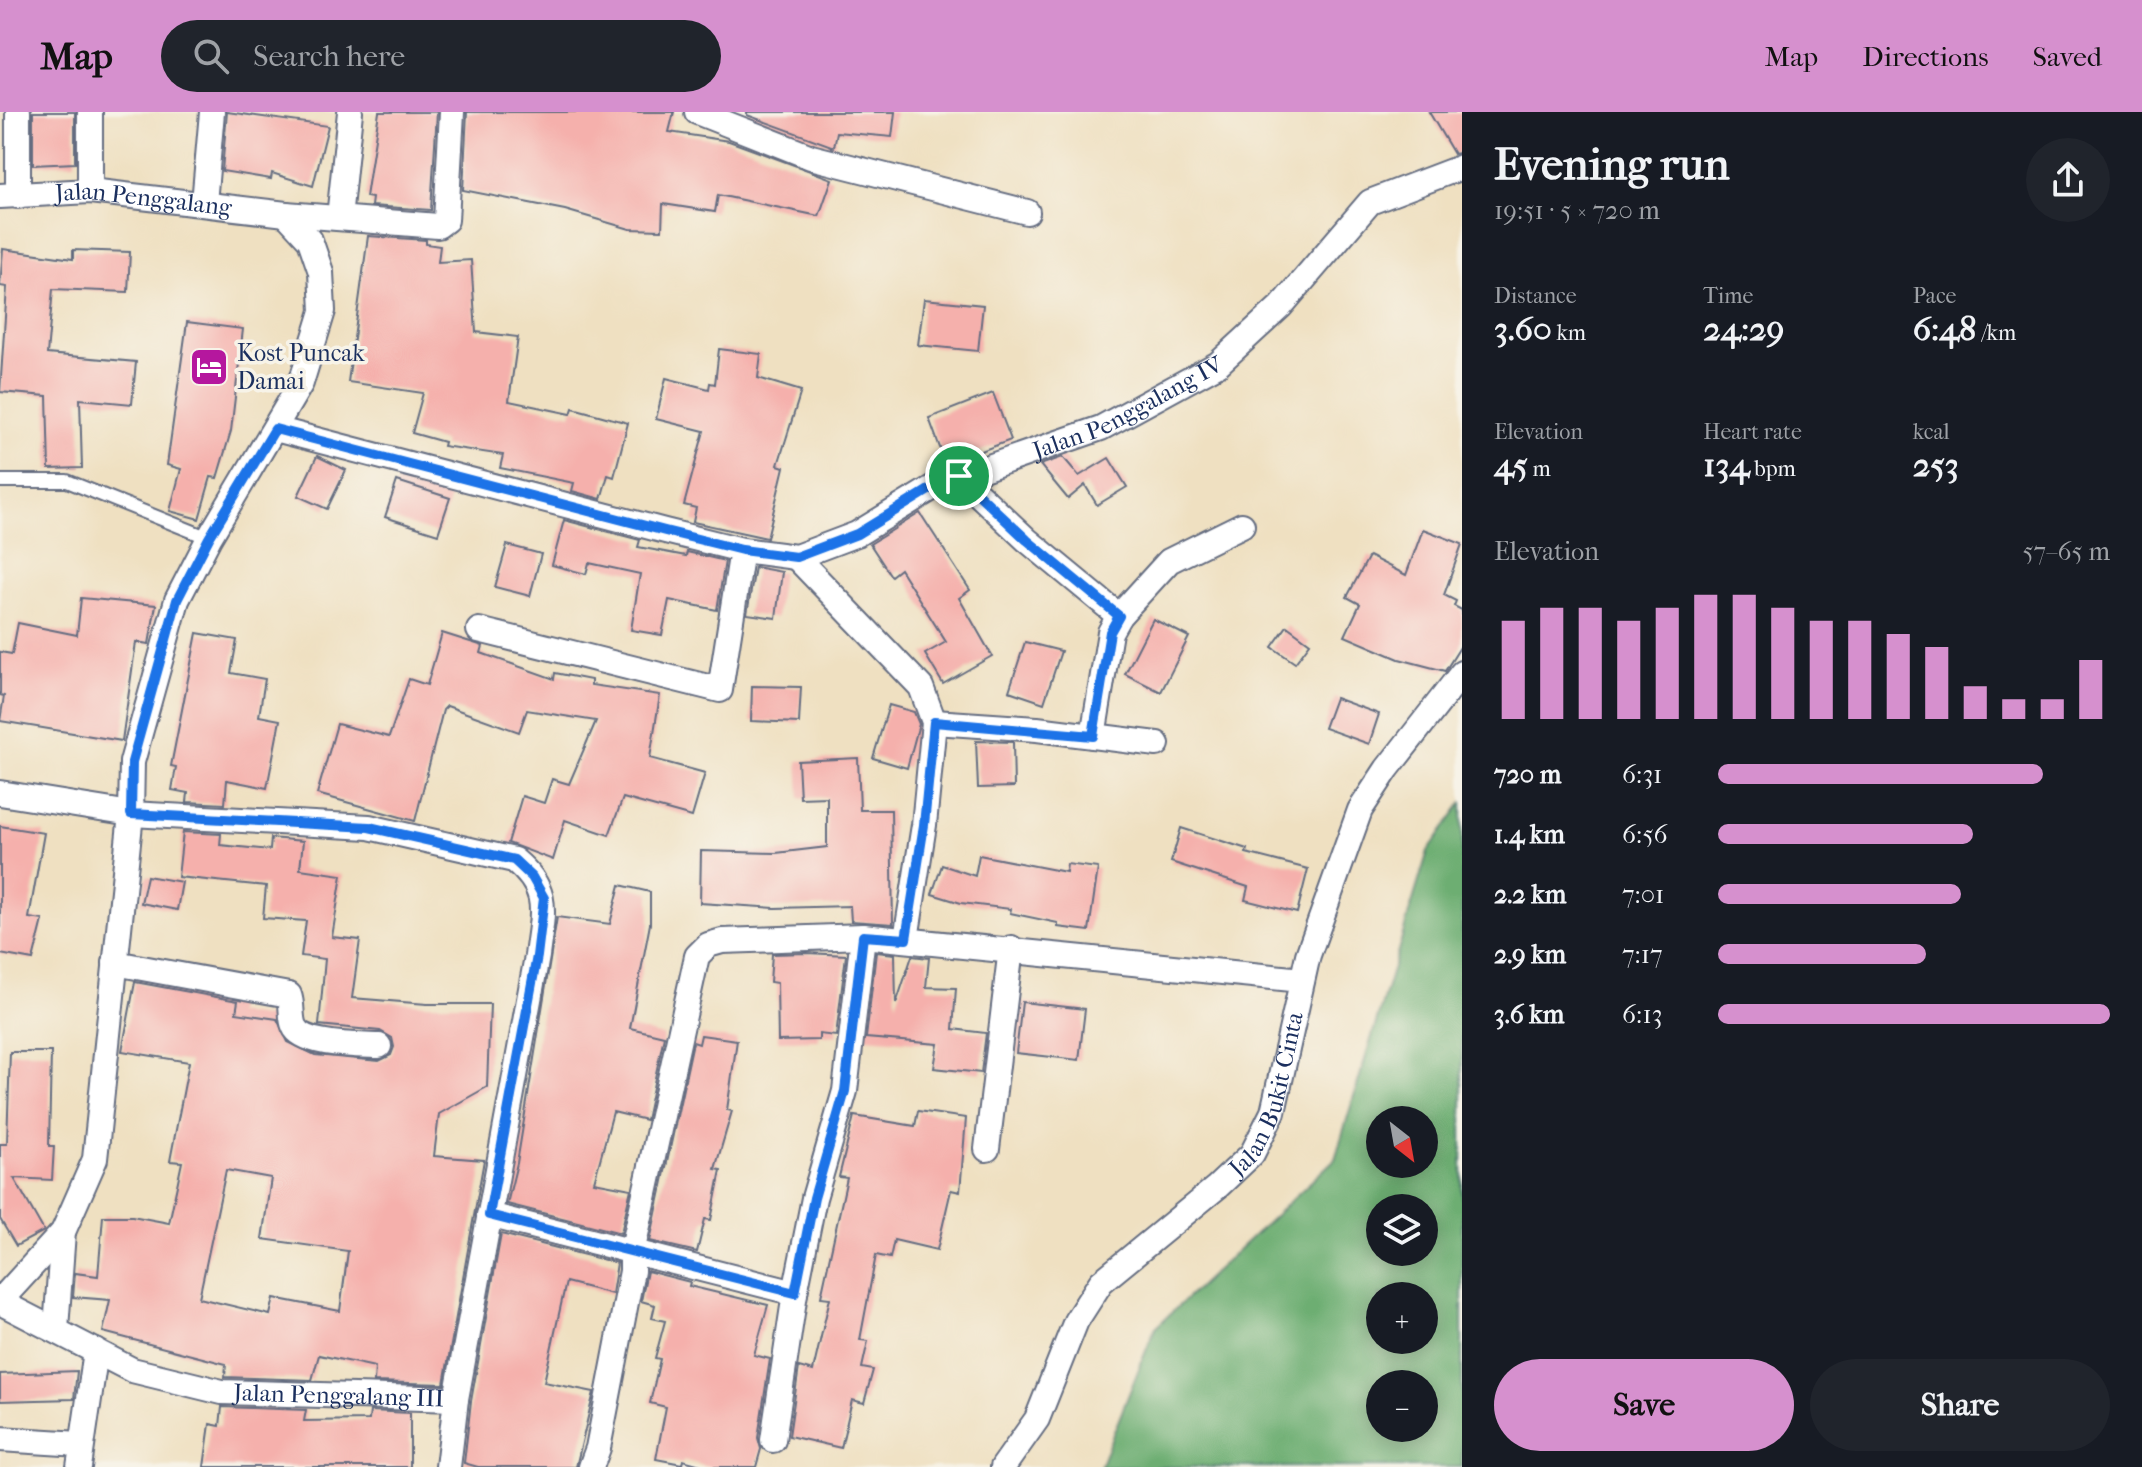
<!DOCTYPE html>
<html lang="en">
<head>
<meta charset="utf-8">
<style>
	body { margin:0; font-family:"IM FELL French Canon",serif; background:#20242c; color:#f1f3f6; height:100vh; display:flex; flex-direction:column; font-size:30px; white-space:nowrap }
	* { box-sizing:border-box; margin:0 }
	p { font-size:26px; color:#9ea1a6 }
	.icon { flex:none; width:44px; height:44px; fill:none; stroke:currentColor; stroke-width:2; stroke-linecap:round; stroke-linejoin:round }
	.map { position:relative; flex:1; overflow:hidden }
	.details { display:flex; flex-direction:column; background:#171b24; width:680px }
	.details>* { flex:none }
	.needle { width:52px; rotate:149deg }
	.controls { position:absolute; left:1366px; top:994px; display:grid; gap:16px }
	.controls a { display:grid; place-items:center; width:72px; height:72px; border-radius:50%; background:#171b24; box-shadow:0 4px 20px #0003; font-size:40px }
	.pin { position:absolute; display:grid; place-items:center; width:68px; height:68px; color:#fff; margin:-34px; border:4px solid #fff; border-radius:50%; box-shadow:0 2px 8px #0007 }
	.round { display:grid; place-items:center; flex:none; width:84px; height:84px; border-radius:42px; background:#20242c }
	.head { display:flex; align-items:center; justify-content:space-between; height:136px; padding:0 32px }
	h1 { font-size:44px; font-weight:700; line-height:60px }
	.stats { display:grid; grid-template-columns:repeat(3,1fr); gap:12px; height:136px; padding:8px 32px }
	.stats div { display:grid; align-content:center }
	.stats b { font-size:34px; font-weight:700 }
	.stats small { font-size:22px; font-weight:400 }
	.stats p { font-size:22px }
	.chart { height:224px; padding:16px 32px }
	.chart p { display:flex; justify-content:space-between }
	.chart svg { width:100%; height:144px; margin-top:8px; stroke:#d690ce; stroke-width:6 }
	.button { display:flex; gap:16px; margin-top:auto; padding:16px 32px }
	.button a { flex:1; height:92px; border-radius:48px; background:#d690ce; color:#111; font-size:32px; font-weight:700; line-height:92px; text-align:center }
	.button a+a { background:#20242c; color:#f1f3f6 }
	ul { padding:0 32px; list-style:none; font-size:26px }
	li { display:grid; grid-template-columns:128px 96px 1fr; align-items:center; height:60px }
	li i { height:20px; border-radius:10px; background:#d690ce }
	header { display:flex; align-items:center; gap:48px; box-sizing:border-box; height:112px; padding:0 40px; background:#d690ce; color:#111 }
	header strong { font-size:38px }
	nav { display:flex; gap:44px; margin-inline-start:auto; font-size:28px }
	.search { width:560px; height:72px; background:#20242c; display:flex; align-items:center; gap:20px; box-sizing:border-box; padding:0 28px; border-radius:44px; color:#9ea1a6; font-size:30px }
	main { display:flex; flex:1; min-height:0 }
	.map>svg:first-child { display:block }
</style>
</head>
<body>
<header>
<strong>Map</strong>
<div class="search"><svg class="icon" aria-label="search" viewBox="0 0 24 24"><circle cx="10" cy="10" r="6"/><path d="M15 15l6 6"/></svg>Search here</div>
<nav><a>Map</a><a>Directions</a><a>Saved</a></nav>
</header>
<main>
<div class="map">
<svg width="1462" height="1355" viewBox="0 0 1462 1355">
	<rect width="100%" height="100%" fill="#f7f3e8"/>
	<filter id="ink" filterUnits="userSpaceOnUse"><feTurbulence type="fractalNoise" baseFrequency=".0125" numOctaves="2"/><feDisplacementMap in="SourceGraphic" scale="16" xChannelSelector="R" yChannelSelector="G"/><feConvolveMatrix kernelMatrix="1 2 1 2 8 2 1 2 1" color-interpolation-filters="sRGB"/></filter>
	<filter id="wash" filterUnits="userSpaceOnUse"><feTurbulence type="fractalNoise" baseFrequency=".006" numOctaves="4" result="noise"/><feDisplacementMap in="SourceGraphic" scale="32" xChannelSelector="R" yChannelSelector="G"/><feGaussianBlur stdDeviation="1.8" result="paint"/><feColorMatrix in="noise" values="0 0 0 0 0 0 0 0 0 0 0 0 0 0 0 0 0 1.4 0 .05"/><feComposite in="paint" operator="in"/></filter>
	<g filter="url(#wash)">
		<rect width="100%" height="100%" fill="#efe0c1"/>
		<path fill="#6dae72" stroke="#446e68" stroke-width="2" fill-rule="evenodd" d="M1462,691V1355H1100L1155,1216L1335,1047L1428,739ZM1380,1008H1424V1052H1380ZM1380,1096H1424V1140H1380ZM1380,1184H1424V1228H1380ZM1380,1272H1424V1316H1380Z"/>
		<g id="blocks">
			<g fill="#f5b0ac" fill-rule="evenodd">
				<polygon points="33,0 75,0 75,51 33,53"/>
				<polygon points="227,0 328,14 313,74 272,61 271,67 222,59"/>
				<polygon points="379,0 437,0 431,98 371,94 372,86 366,85"/>
				<polygon points="467,0 674,0 669,20 729,29 832,67 819,104 718,83 715,100 663,92 662,118 630,117 565,98 463,78"/>
				<polygon points="747,0 895,0 892,25 837,20 834,35 747,3"/>
				<polygon points="1429,0 1462,0 1462,40 1454,42"/>
				<polygon points="368,124 426,128 426,132 440,134 438,150 471,148 476,220 518,225 509,289 571,302 573,296 628,311 614,365 608,363 601,387 572,379 574,371 500,356 503,343 443,334 444,330 412,321 423,281 348,270"/>
				<polygon points="3,137 73,147 73,138 130,140 128,180 53,177 47,242 136,250 132,292 80,287 82,356 49,357 47,284 0,280 7,175 0,174"/>
				<polygon points="924,187 983,193 978,239 918,233"/>
				<polygon points="187,210 243,217 231,319 217,366 211,365 199,407 170,399 181,357 167,353"/>
				<polygon points="719,237 761,242 758,266 801,279 778,353 784,355 767,426 693,410 696,396 684,393 704,319 656,307 666,266 709,277 710,271 715,272"/>
				<polygon points="993,281 1011,328 946,352 929,306"/>
				<polygon points="317,344 346,358 327,397 298,384"/>
				<polygon points="1063,345 1079,364 1109,346 1127,375 1097,393 1085,373 1068,387 1040,353"/>
				<polygon points="397,369 450,386 438,422 385,405"/>
				<polygon points="920,401 970,478 959,486 992,544 943,572 925,542 946,530 900,457 891,464 870,432"/>
				<polygon points="564,408 640,428 638,435 686,444 687,440 725,449 717,498 669,488 662,523 631,518 640,462 589,451 586,462 552,453"/>
				<polygon points="1423,417 1462,432 1444,483 1456,489 1454,494 1462,498 1462,532 1445,559 1399,547 1345,524 1360,492 1347,485 1369,444 1406,463"/>
				<polygon points="507,433 541,442 530,484 495,475"/>
				<polygon points="755,455 782,460 776,506 747,502"/>
				<polygon points="81,486 156,493 149,532 136,530 122,629 0,609 4,584 0,583 0,540 12,542 18,511 77,523"/>
				<polygon points="1153,507 1189,525 1161,580 1125,562"/>
				<polygon points="1287,514 1310,531 1295,551 1272,535"/>
				<polygon points="197,521 237,528 231,561 265,567 259,604 280,608 267,676 227,668 225,692 187,690 188,681 172,678 176,655 171,654"/>
				<polygon points="442,521 483,534 481,541 554,567 555,561 591,568 591,573 660,583 650,646 705,661 692,705 623,686 609,723 565,708 553,748 508,731 522,684 544,691 552,667 569,672 596,609 527,598 519,620 447,594 443,598 415,709 317,682 337,612 389,625 409,567 427,573"/>
				<polygon points="1025,530 1061,539 1044,591 1009,579"/>
				<polygon points="752,574 801,575 799,611 751,609"/>
				<polygon points="1335,586 1379,602 1369,632 1324,616"/>
				<polygon points="889,593 914,600 919,612 907,656 873,646"/>
				<polygon points="976,629 1013,630 1014,675 978,676"/>
				<polygon points="858,646 860,698 891,698 893,812 851,809 850,794 775,796 700,791 701,739 776,741 827,735 827,685 800,686 798,649"/>
				<polygon points="0,714 44,721 29,806 43,808 33,848 0,842"/>
				<polygon points="1181,716 1247,737 1246,741 1308,757 1297,801 1245,788 1248,775 1171,750"/>
				<path d="M183,720L221,722L220,733L270,738L271,726L303,729L300,757L342,763L332,825L360,828L352,886L427,892H490L487,975L439,1002L434,1044L484,1048L444,1272L374,1270L375,1255L319,1243L312,1268L225,1265L226,1252L103,1220L110,1188L73,1185L75,1161L98,1164L103,1104H132L169,1111L182,1050L170,1049L189,950L122,939L135,870L238,889L236,901L277,907L288,930L315,943L379,949L391,943L394,935L392,926L380,919L319,913L325,847L301,844L306,809L263,806L266,774L178,765ZM226,1058L271,1066L262,1127L348,1139L340,1199L274,1186L270,1203L199,1186Z"/>
				<polygon points="979,743 1066,760 1067,752 1098,756 1089,819 1058,815 1058,811 1010,801 1011,797 961,791 932,782 942,753 975,764"/>
				<polygon points="147,764 182,770 177,798 141,791"/>
				<polygon points="620,773 650,780 650,812 630,916 664,924 646,1008 613,1000 594,1070 631,1077 621,1121 507,1092 517,1051 557,805 610,812"/>
				<polygon points="876,840 895,842 896,892 912,844 929,846 926,875 956,876 953,917 986,921 981,961 934,956 938,932 866,926"/>
				<polygon points="807,841 846,843 836,924 819,922 819,928 778,929 777,871 770,870 772,842"/>
				<polygon points="1022,890 1085,897 1079,948 1016,941"/>
				<polygon points="701,923 737,928 727,998 732,999 715,1057 721,1058 711,1108 705,1107 697,1140 650,1129 693,930 699,932"/>
				<polygon points="10,940 51,940 49,1034 54,1034 52,1068 14,1066 44,1119 16,1134 0,1107 0,1032 7,1032"/>
				<polygon points="918,999 966,1006 960,1080 951,1078 937,1138 894,1128 890,1146 876,1143 860,1228 868,1229 862,1256 873,1258 864,1291 852,1288 841,1336 789,1324 799,1255 813,1259 830,1186 821,1185 847,1066 839,1065 854,1004 915,1014"/>
				<polygon points="501,1122 617,1151 612,1182 566,1170 544,1270 594,1280 576,1355 478,1355 464,1351 471,1289"/>
				<polygon points="647,1159 690,1170 689,1174 768,1193 754,1243 770,1247 758,1326 761,1337 756,1355 708,1355 683,1348 682,1352 656,1347 666,1295 650,1291 660,1247 655,1246 665,1209 652,1206 655,1193 641,1189"/>
				<polygon points="77,1259 74,1287 0,1289 0,1262"/>
				<polygon points="222,1295 306,1298 304,1309 369,1308 370,1299 410,1301 410,1355 204,1355 210,1312 220,1314"/>
			</g>
		</g>
	</g>
	<g filter="url(#ink)">
		<use href="#blocks" fill-opacity="0" stroke="#656d81" stroke-width="2"/>
		<g fill="none" stroke-linecap="round" stroke-linejoin="round">
			<defs>
				<polyline id="lane" points="0,369 67,369 209,426"/>
				<g id="street">
					<polyline points="18,0 18,84"/>
					<polyline points="697,0 811,45 1027,100"/>
					<polyline points="90,79 90,0"/>
					<path id="s1" d="M0,84L90,79L286,102L438,114L446,108L452,0"/>
					<polyline points="204,91 212,0"/>
					<polyline points="339,106 350,0"/>
					<path id="s2" d="M275,317L665,419L742,438L796,445L857,422L937,373L1101,316L1218,252L1281,194L1370,90L1462,55"/>
					<polyline points="959,364 1027,428 1119,504"/>
					<polyline points="796,445 921,575 934,610 924,713 906,827"/>
					<polyline points="479,518 720,578 742,438"/>
					<polyline points="934,610 1037,617 1157,632"/>
					<polyline points="1093,624 1110,520 1119,504 1169,449 1242,413"/>
					<path d="M0,681L131,702L369,715L514,748C552,779 542,801 537,844L456,1287L448,1355"/>
					<path d="M115,851L289,883C293,893 290,905 294,914C302,934 361,933 379,934"/>
					<polyline points="987,1037 1011,836"/>
					<polyline points="489,1103 795,1181 773,1328"/>
					<polyline points="795,1181 814,1086 845,979 863,824"/>
					<polyline points="0,1189 63,1120 95,1047 131,702 132,650 177,488 209,426 301,271 323,199 321,160 310,128 286,102"/>
					<path id="s3" d="M0,1190L132,1258L222,1280L456,1287"/>
					<polyline points="56,1217 63,1120"/>
					<polyline points="0,1327 80,1332"/>
					<polyline points="79,1355 96,1239"/>
					<polyline points="591,1355 598,1336 632,1159 632,1141 697,844 708,833 722,829 863,824 1302,868"/>
					<path id="s4" d="M1003,1355L1037,1307L1076,1209L1101,1170L1217,1075L1252,1042L1273,1000L1308,843L1360,698L1387,657L1462,561"/>
				</g>
			</defs>
			<use href="#lane" stroke="#656d81" stroke-width="16"/>
			<use href="#street" stroke="#656d81" stroke-width="28"/>
			<use href="#lane" stroke="#fff" stroke-width="12"/>
			<use href="#street" stroke="#fff" stroke-width="24"/>
		</g>
	</g>
	<g fill="none" stroke-linecap="round" stroke-linejoin="round" filter="url(#ink)">
		<defs>
			<polygon id="route" points="275,317 665,419 742,438 796,445 857,422 937,373 959,364 1027,428 1119,504 1110,520 1093,624 934,610 924,713 906,827 863,824 845,979 814,1086 795,1181 489,1103 537,844 544,786 532,765 514,748 369,715 131,702 132,650 177,488 209,426"/>
		</defs>
		<use href="#route" stroke="#fff" stroke-width="16"/>
		<use href="#route" stroke="#1a73e8" stroke-width="10"/>
	</g>
	<defs>
		<symbol id="hotel-square" viewBox="-11 -11 22 22"><rect x="-9" y="-9" width="18" height="18" rx="4" fill="#b5179e" stroke="#f7f3e8"/><path d="M-6-4.5h1.5V1H6V5H4.5V3h-9V5H-6ZM-4 0a1.8 1.8 0 1 1 3.6 0ZM.5 0V-2.5h3Q6-2.5 6 0Z" fill="#fff"/></symbol>
	</defs>
	<g fill-rule="evenodd">
		<use href="#hotel-square" x="187" y="233" width="44" height="44"/>
	</g>
	<g text-anchor="middle" stroke-width="7" stroke-linejoin="round" paint-order="stroke">
		<g font-size="24" fill="#1b2f5e" stroke="#f7f3e8">
			<text dy="8" stroke="none"><textPath href="#s1" startOffset="144">Jalan Penggalang</textPath></text>
			<text dy="8" stroke="none"><textPath href="#s2" startOffset="902">Jalan Penggalang IV</textPath></text>
			<text dy="8" stroke="none"><textPath href="#s4" startOffset="470">Jalan Bukit Cinta</textPath></text>
			<text dy="8" stroke="none"><textPath href="#s3" startOffset="358">Jalan Penggalang III</textPath></text>
		</g>
		<g font-size="24" fill="#1b2f5e" stroke="#f7f3e8" text-anchor="start">
			<text x="237" y="249">Kost Puncak<tspan x="237" dy="28">Damai</tspan></text>
		</g>
	</g>
</svg>
<div class="controls">
<a><svg class="needle" viewBox="-14 -14 28 28"><path d="M0-13l5 13h-10z" fill="#e53935"/><path d="M0 13l5-13h-10z" fill="#9ea1a6"/></svg></a>
<a><svg class="icon" aria-label="layers" viewBox="0 0 24 24"><path d="M12 4l9 5-9 5-9-5zM3 14l9 5 9-5"/></svg></a>
<a>+</a>
<a>−</a>
</div>
<div class="pin" style="left:959px;top:364px;background:#1e9e55"><svg class="icon" aria-label="arrive" viewBox="0 0 24 24"><path d="M6 21V4h12l-3 4 3 4H6"/></svg></div>
</div>
<section class="details">
<div class="head"><div><h1>Evening run</h1><p>19:51 · 5 × 720 m</p></div><a class="round"><svg class="icon" aria-label="share" viewBox="0 0 24 24"><path d="M12 15V3M7 8l5-5 5 5M5 13v7h14v-7"/></svg></a></div>
<div class="stats">
<div><p>Distance</p><b>3.60<small> km</small></b></div>
<div><p>Time</p><b>24:29</b></div>
<div><p>Pace</p><b>6:48<small> /km</small></b></div>
</div>
<div class="stats">
<div><p>Elevation</p><b>45<small> m</small></b></div>
<div><p>Heart rate</p><b>134<small> bpm</small></b></div>
<div><p>kcal</p><b>253</b></div>
</div>
<div class="chart"><p><span>Elevation</span>57–65 m</p>
<svg viewBox="0 0 160 44" preserveAspectRatio="none"><path d="M5 44V14M15 44V10M25 44V10M35 44V14M45 44V10M55 44V6M65 44V6M75 44V10M85 44V14M95 44V14M105 44V18M115 44V22M125 44V34M135 44V38M145 44V38M155 44V26"/></svg>
</div>
<ul>
<li><b>720 m</b>6:31<i style="width:83%"></i></li>
<li><b>1.4 km</b>6:56<i style="width:65%"></i></li>
<li><b>2.2 km</b>7:01<i style="width:62%"></i></li>
<li><b>2.9 km</b>7:17<i style="width:53%"></i></li>
<li><b>3.6 km</b>6:13<i style="width:100%"></i></li>
</ul>
<div class="button"><a>Save</a><a>Share</a></div>
</section>
</main>
</body>
</html>
